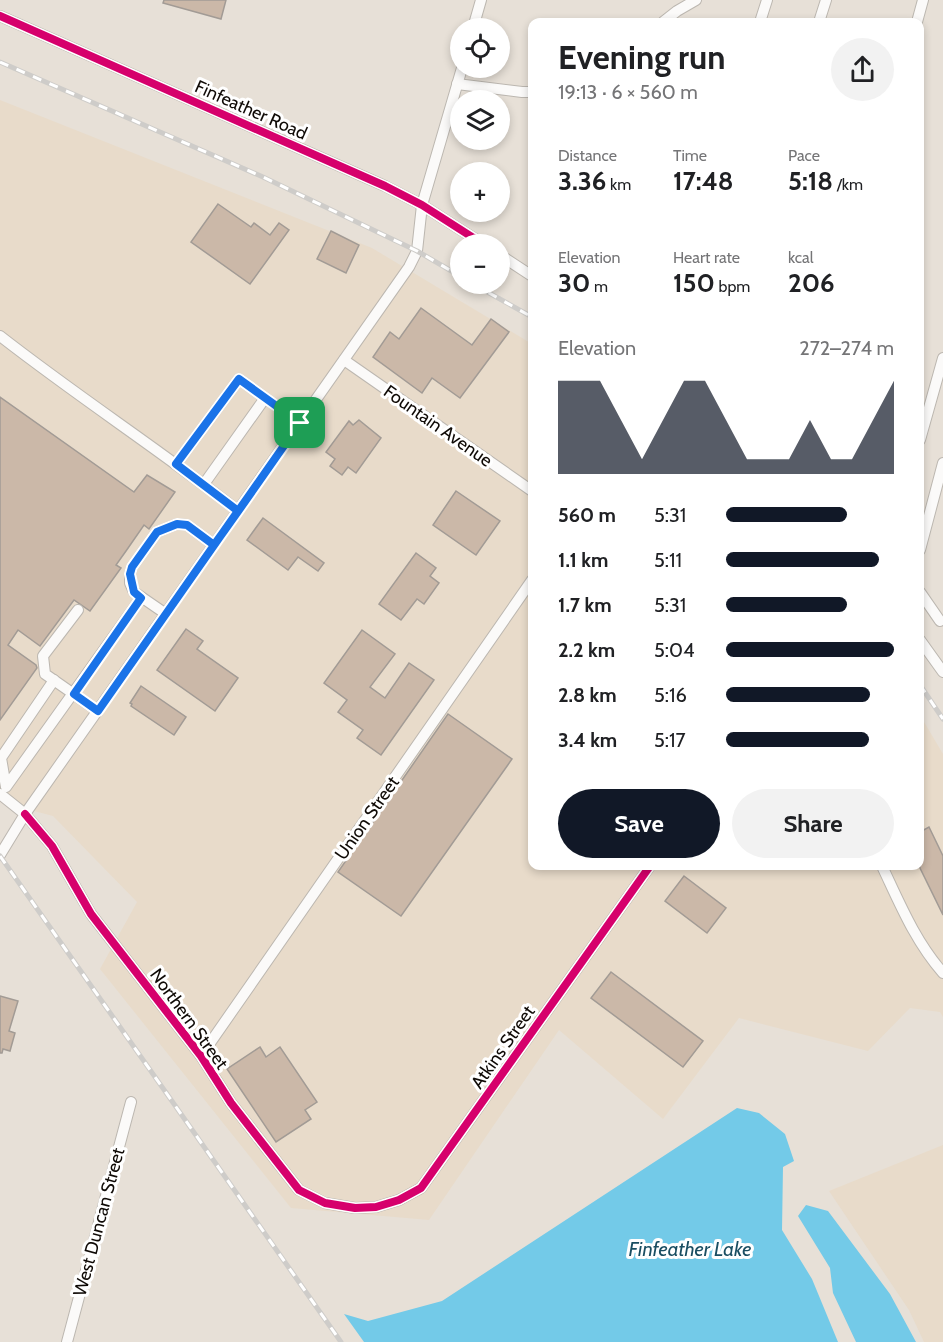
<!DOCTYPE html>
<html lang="en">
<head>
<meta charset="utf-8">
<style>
	body { margin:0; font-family:Cabin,sans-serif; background:#f2f2f2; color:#202124; height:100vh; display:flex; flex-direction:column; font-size:22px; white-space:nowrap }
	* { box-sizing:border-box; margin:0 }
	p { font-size:20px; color:#757577 }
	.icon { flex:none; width:33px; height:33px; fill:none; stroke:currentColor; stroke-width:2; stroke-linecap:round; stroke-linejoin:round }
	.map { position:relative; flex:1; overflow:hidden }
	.drawer { position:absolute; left:528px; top:18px; width:396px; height:852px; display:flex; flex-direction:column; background:#fff; border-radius:12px; box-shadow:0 3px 9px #0003 }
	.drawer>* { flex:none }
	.buttons { position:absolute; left:450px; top:18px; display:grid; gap:12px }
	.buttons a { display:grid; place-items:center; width:60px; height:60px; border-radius:50%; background:#fff; box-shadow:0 3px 9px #0003; font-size:30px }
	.pin { position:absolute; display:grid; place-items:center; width:51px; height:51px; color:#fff; margin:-26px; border-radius:12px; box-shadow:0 3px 9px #0006 }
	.round { display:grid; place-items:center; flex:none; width:63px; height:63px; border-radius:32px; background:#f2f2f2 }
	.headline { display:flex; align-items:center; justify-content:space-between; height:102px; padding:0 30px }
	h1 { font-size:33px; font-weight:700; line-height:45px }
	.metrics { display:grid; grid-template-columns:repeat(3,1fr); gap:9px; height:102px; padding:6px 30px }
	.metrics div { display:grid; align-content:center }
	.metrics b { font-size:26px; font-weight:700 }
	.metrics small { font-size:16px; font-weight:400 }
	.metrics p { font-size:16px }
	.chart { height:168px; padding:12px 30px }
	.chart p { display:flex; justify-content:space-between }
	.chart svg { width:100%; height:108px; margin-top:6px; fill:#111827; opacity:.7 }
	.button { display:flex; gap:12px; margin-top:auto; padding:12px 30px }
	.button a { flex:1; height:69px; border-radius:36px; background:#111827; color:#fff; font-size:24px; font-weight:700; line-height:69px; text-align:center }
	.button a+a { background:#f2f2f2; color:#202124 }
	ul { padding:0 30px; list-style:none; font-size:20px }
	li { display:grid; grid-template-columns:96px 72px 1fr; align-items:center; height:45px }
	li i { height:15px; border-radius:8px; background:#111827 }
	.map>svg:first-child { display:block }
</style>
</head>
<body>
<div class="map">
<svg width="943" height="1342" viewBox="0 0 943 1342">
	<rect width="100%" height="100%" fill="#e7e0d7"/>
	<g fill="#e8dbca">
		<polygon points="0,100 372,248 532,344 532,866 920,866 920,715 943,754 943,1017 940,1012 910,1008 868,1051 739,1018 663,1119 559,1030 429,1220 291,1208 100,969 137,902 53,816 0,802"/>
		<polygon points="943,1145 943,1342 924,1342 909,1310 829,1191"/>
	</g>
	<g fill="#73cae8">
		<polygon points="737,1108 759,1113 785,1134 794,1161 783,1167 782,1230 812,1279 838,1342 364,1342 344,1314 368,1321 442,1301"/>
		<polygon points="806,1205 828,1211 890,1294 916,1342 856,1342 833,1293 830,1268 798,1216"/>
	</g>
	<g fill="#cbb8a8" stroke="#a29b95" stroke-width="1.5">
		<polygon points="164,0 226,0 221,19 163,3"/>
		<polygon points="218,204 251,227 254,223 270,235 279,223 289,230 250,284 191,242"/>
		<polygon points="331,231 359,245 346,273 317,259"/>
		<polygon points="421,308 472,345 491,319 509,332 460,398 432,378 422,393 373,357 390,332 399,339"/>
		<polygon points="0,397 134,492 147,475 175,492 149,529 144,525 126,551 116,565 121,568 90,611 74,600 40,646 18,630 8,645 36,665 37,668 0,720"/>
		<polygon points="359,420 381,438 356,473 348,467 342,475 330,466 335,459 326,452 349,421 353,425"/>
		<polygon points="456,491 500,521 476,555 433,525"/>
		<polygon points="263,518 324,563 318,571 298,557 288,570 247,540"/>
		<polygon points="416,553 436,568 430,576 439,583 424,604 417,599 401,620 379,604"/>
		<polygon points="186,629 203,641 197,649 238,678 215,711 157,670"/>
		<polygon points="362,630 395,654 370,687 385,698 409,663 434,680 381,755 357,738 363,730 338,712 347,700 324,683"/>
		<polygon points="141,686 186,717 174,735 131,706 132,704 130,703"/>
		<polygon points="448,714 512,759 401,916 338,872"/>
		<polygon points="929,827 943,856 943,915 920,868 920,832"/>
		<polygon points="684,876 726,908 707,933 665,901"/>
		<polygon points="611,972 703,1041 683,1067 591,998"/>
		<polygon points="0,996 18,1001 9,1031 15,1033 10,1051 3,1049 2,1053 0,1053"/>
		<polygon points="260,1047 266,1057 280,1047 317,1102 305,1110 311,1119 276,1142 227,1069"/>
	</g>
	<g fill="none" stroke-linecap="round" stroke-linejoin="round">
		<defs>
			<g id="minor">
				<polyline points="0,16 385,186 422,205 483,244"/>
				<polyline points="663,22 677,11 696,0"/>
				<polyline points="760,22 767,0"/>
				<polyline points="819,22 826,0"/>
				<polyline points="917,22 923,0"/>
				<polyline points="473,28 481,0"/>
				<polyline points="457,84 522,92 532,92"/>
				<polyline points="500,255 532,276"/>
				<path d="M0,336C78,397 160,450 238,511"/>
				<polyline points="344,360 532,491"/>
				<polyline points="920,440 943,358"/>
				<polyline points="176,464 239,379 300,423"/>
				<polyline points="204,484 265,398"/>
				<polyline points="920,550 943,463"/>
				<polyline points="920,592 940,621"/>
				<polyline points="78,610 43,656 45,674 98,711"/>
				<polyline points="166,614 134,592 130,583 130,574 132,567 157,532 177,524 187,525 214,545"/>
				<polyline points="920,640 943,672"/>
				<polyline points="54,680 1,758 6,787 141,598"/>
				<polyline points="0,794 25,814 52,846 91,914 201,1056 231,1103 299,1190 325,1203 355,1208 376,1207 399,1200 421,1188 650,866"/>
				<polyline points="0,855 25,814 409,267 417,251 422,205 462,68"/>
				<path d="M882,866C900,904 915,941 943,973"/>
				<polyline points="201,1056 532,580"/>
				<polyline points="67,1342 131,1102"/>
			</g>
		</defs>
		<use href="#minor" stroke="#bcb7b0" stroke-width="12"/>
		<use href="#minor" stroke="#fbfaf9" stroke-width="10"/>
		<defs>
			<g id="rail">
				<polyline points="0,62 263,177 417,251 460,276"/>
				<polyline points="473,284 532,317"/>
				<polyline points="920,685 943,719"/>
				<polyline points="0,856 341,1342"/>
			</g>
		</defs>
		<use href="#rail" stroke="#ceccc9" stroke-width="5"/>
		<use href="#rail" stroke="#fff" stroke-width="3" stroke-dasharray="9" stroke-linecap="butt"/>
		<defs>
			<g id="cycleway">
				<polyline points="0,16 385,186 422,205 483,244"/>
				<polyline points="25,814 52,846 91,914 201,1056 231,1103 299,1190 325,1203 355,1208 376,1207 399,1200 421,1188 650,866"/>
			</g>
		</defs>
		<use href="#cycleway" stroke="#fff" stroke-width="11"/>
		<use href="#cycleway" stroke="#d6006c" stroke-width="8"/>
	</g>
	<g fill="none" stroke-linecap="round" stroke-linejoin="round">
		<defs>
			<path id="route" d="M300,423L239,379L176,464L238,511L98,711L74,694L141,598L134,592L130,574L132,567L157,532L177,524L187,525L214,545C243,505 271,464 300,423"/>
		</defs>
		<use href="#route" stroke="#fff" stroke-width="12"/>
		<use href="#route" stroke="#1a73e8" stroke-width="8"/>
	</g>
	<g text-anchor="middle" stroke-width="6" stroke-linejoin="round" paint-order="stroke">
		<g font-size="18" fill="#0f0a06" stroke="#fff">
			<text transform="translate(251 110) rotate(24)" y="6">Finfeather Road</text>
			<text transform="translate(438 426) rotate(35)" y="6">Fountain Avenue</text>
			<text transform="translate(367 818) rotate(-55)" y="6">Union Street</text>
			<text transform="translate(189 1019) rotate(54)" y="6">Northern Street</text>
			<text transform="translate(503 1047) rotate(-55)" y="6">Atkins Street</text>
			<text transform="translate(99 1222) rotate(-75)" y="6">West Duncan Street</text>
		</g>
		<g font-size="20" font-style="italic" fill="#1a4e62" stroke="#fff">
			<text x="690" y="1256">Finfeather Lake</text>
		</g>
	</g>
</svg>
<div class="buttons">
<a><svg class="icon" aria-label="locate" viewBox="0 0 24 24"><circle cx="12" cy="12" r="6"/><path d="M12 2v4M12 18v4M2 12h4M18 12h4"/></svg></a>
<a><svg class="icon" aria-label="layers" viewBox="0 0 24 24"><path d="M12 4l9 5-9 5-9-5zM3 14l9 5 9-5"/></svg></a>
<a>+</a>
<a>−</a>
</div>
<div class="pin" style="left:300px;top:423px;background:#1e9e55"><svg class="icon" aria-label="arrive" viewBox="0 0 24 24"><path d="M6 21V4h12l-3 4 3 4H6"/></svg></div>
<section class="drawer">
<div class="headline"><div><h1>Evening run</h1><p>19:13 · 6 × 560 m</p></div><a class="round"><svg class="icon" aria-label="share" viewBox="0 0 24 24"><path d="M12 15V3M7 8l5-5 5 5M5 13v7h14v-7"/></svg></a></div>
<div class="metrics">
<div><p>Distance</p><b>3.36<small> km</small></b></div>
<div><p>Time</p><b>17:48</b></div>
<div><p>Pace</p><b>5:18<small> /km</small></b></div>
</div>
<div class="metrics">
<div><p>Elevation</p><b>30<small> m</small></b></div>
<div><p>Heart rate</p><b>150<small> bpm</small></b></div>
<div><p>kcal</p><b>206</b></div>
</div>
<div class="chart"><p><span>Elevation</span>272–274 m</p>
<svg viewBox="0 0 160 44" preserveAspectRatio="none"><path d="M0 44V6L10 6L20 6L30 22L40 38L50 22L60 6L70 6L80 22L90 38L100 38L110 38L120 22L130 38L140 38L150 22L160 6V44z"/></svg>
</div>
<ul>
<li><b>560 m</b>5:31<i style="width:72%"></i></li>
<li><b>1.1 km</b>5:11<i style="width:91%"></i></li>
<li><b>1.7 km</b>5:31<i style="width:72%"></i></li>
<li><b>2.2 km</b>5:04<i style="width:100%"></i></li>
<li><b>2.8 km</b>5:16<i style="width:86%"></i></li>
<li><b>3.4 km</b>5:17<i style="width:85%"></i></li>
</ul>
<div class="button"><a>Save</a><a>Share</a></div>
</section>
</div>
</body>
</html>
